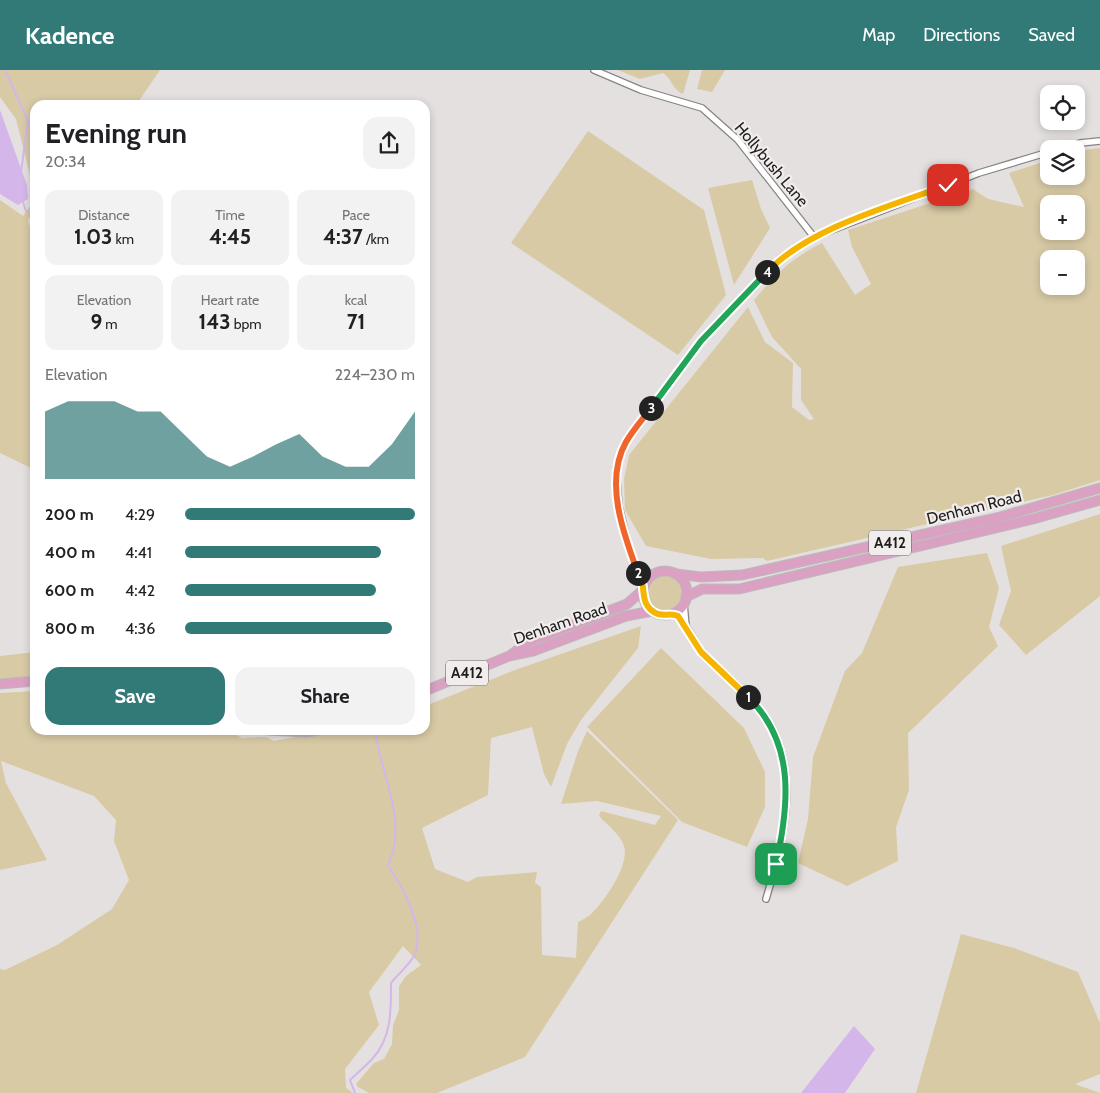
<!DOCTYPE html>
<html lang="en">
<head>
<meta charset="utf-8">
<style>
	body { margin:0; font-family:Cabin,sans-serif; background:#f2f2f2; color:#202124; height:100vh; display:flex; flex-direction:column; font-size:19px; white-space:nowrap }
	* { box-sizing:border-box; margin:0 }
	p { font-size:16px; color:#757577 }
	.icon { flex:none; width:28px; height:28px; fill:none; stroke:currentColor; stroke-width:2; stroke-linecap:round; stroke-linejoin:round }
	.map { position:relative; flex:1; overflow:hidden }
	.details { position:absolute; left:30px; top:30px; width:400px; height:635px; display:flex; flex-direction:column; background:#fff; border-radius:15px; box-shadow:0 2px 8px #0003 }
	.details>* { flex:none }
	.buttons { position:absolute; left:1040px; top:15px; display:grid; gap:10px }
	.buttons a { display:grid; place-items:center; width:45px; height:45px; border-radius:10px; background:#fff; box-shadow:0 2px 8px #0003; font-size:25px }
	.pin { position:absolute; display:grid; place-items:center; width:42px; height:42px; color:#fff; margin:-21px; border-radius:10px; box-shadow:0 2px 8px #0006 }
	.km { position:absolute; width:25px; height:25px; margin:-12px; border-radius:50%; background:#222; color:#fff; font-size:14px; line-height:25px; text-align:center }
	.round { display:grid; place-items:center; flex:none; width:52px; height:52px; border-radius:15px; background:#f2f2f2 }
	.overview { display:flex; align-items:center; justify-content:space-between; height:85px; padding:0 15px }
	h1 { font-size:28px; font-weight:700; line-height:38px }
	.stats { display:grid; grid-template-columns:repeat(3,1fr); gap:8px; height:85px; padding:5px 15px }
	.stats div { display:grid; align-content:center; border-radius:12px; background:#f2f2f2; text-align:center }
	.stats b { font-size:21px; font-weight:700 }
	.stats small { font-size:14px; font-weight:400 }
	.stats p { font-size:14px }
	.chart { height:140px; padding:10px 15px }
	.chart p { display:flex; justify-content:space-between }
	.chart svg { width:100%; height:90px; margin-top:5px; fill:#317a77; opacity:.7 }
	.primary-button { display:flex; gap:10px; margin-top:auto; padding:10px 15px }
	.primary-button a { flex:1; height:58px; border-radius:15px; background:#317a77; color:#fff; font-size:20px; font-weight:700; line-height:58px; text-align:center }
	.primary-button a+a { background:#f2f2f2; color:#202124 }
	ul { padding:0 15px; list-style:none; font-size:16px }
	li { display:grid; grid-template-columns:80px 60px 1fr; align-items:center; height:38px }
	li i { height:12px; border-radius:6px; background:#317a77 }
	header { display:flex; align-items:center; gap:30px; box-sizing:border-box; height:70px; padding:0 25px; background:#317a77; color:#fff }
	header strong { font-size:24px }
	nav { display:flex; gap:28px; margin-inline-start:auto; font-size:18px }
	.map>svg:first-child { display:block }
</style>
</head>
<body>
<header>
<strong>Kadence</strong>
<nav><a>Map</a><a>Directions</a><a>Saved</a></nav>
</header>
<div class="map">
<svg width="1100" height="1023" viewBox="0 0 1100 1023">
	<rect width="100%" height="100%" fill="#e5e0e0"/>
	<g fill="#d8caa5" fill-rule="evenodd">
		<polygon points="0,0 160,0 136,35 35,35 35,125 16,49 0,27"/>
		<path d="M618,0H690L683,24C672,19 672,9 663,3L640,9Z"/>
		<polygon points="702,0 725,0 712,22 697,19"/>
		<polygon points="588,61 704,140 726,225 678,285 511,173"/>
		<path d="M1100,78V410L1053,425L767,491L763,488L711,489L646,476L625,440L624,409L629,385L748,237L765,272L793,293L792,337L809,350L814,349L801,330V299L772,267L754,230C778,202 789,190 822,173L855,225L871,214L852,177L848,160L973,119L988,129L1024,137L1009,103L1049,90V106H1076V81ZM1049,134H1076V161H1049ZM1049,189H1076V216H1049Z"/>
		<polygon points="752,110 761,139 770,158 734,215 708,118"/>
		<polygon points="35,129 35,148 28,149 29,155 35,160 35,400 0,383 0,130 23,146"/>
		<polygon points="1100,444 1100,526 1026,585 999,555 1011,521 1001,476"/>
		<polygon points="987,483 999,518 989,557 998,576 908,663 909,720 896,757 898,791 847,816 798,793 808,749 813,687 845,601 862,583 898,497"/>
		<circle cx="665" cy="523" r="17"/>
		<path d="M641,556L638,578L581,650L567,674L551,717L544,704L532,657L491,668L488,725L422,758L435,799L468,812L477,807L537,802L535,813L541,817L542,885L576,888L578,852C582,850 588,847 591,844C605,831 630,794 624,776C621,765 606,754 599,746L601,741L655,755L661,746L597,731L561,734L578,681L587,661L678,750L525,987L437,1023H369L358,1017L356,1014L374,993L384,989L392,974L393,955L399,940V916L406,906L421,895L403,876L369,922L379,955L345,999L346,1018L353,1023H0V899L5,900L57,875L112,839L129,810L114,771L116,750L94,726L1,691L6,713L47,790L0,800V623L35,621V660H226L242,668L266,667L274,671L330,660H425V636L515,600Z"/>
		<polygon points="661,578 744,658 765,702 765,737 747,777 682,752 587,657"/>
		<polygon points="35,582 35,608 0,612 0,586"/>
		<polygon points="961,864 1014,878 1078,902 1100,953 1100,1004 1075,1014 1100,1023 916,1023"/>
	</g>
	<g fill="#d5b6eb">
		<polygon points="0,40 27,115 28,129 18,135 0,124"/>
		<polygon points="854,956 875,979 845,1023 801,1023"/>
	</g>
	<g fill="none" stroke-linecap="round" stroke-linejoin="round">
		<g stroke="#d5b6eb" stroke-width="2">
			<polyline points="5,0 28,51 21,102"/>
			<polyline points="23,132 26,141 35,146"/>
			<path d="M355,1023L350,1010C357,1003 366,996 373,988C392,967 391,939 391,913C398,904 409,895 414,886C427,859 402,817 388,795C409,751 380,704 375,660"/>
		</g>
		<defs>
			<g id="street">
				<polyline points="594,0 641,20 702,38 738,70 814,167"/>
				<polyline points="1060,79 1080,73 1100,71"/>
				<polyline points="635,495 652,505"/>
				<polyline points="644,516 629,479 619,436 616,400 626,372 701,271 781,188 814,167 979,103 1049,82"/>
				<polyline points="684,534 686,556"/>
				<path d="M672,543C689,552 694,575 707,588C729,609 757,630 772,657C800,711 782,775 766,829"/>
			</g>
			<g id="primary">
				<circle cx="665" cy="523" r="22"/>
				<polyline points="676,504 701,507 742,505 1000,447 1100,418"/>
				<polyline points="686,527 702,519 739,519 1033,449 1100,430"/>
				<polyline points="511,585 528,572 627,534 643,520"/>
				<polyline points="0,614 35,611"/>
				<polyline points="425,621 509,586 533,581 626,546 652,541"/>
				<polyline points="268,660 307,662 318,660"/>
			</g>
		</defs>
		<use href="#street" stroke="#898484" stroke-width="8"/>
		<use href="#primary" stroke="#bcbbbb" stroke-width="11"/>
		<use href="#street" stroke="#fff" stroke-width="5.5"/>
		<use href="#primary" stroke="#daa1c3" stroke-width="9"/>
	</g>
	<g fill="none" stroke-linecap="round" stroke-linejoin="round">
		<defs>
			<path id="split-1" d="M748,627C796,673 789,736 776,794"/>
			<path id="split-2" d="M638,503C639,507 643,513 643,518C644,529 645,539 658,544C665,546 671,543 678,546L701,582L748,627"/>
			<path id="split-3" d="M638,503C623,463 604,411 626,372C633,360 643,349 651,338"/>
			<polyline id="split-4" points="651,338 701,271 767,202"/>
			<path id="split-5" d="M767,202C809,158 891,136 948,115"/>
		</defs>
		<use href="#split-1" stroke="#fff" stroke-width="10"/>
		<use href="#split-2" stroke="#fff" stroke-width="10"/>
		<use href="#split-3" stroke="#fff" stroke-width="10"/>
		<use href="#split-4" stroke="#fff" stroke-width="10"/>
		<use href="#split-5" stroke="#fff" stroke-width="10"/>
		<use href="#split-1" stroke="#22a559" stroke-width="6"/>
		<use href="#split-2" stroke="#f5b400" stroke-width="6"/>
		<use href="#split-3" stroke="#f0652b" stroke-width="6"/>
		<use href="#split-4" stroke="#22a559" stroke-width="6"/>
		<use href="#split-5" stroke="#f5b400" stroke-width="6"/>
	</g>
	<g text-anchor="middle" stroke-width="4.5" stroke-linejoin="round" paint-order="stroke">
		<g fill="#f2eded" stroke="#5e5b5b" stroke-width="1">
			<rect x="869" y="460.5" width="42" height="25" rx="4"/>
			<rect x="446" y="590.5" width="42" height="25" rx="4"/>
		</g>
		<g font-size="15" font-weight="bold" fill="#1f1d1d">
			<text x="890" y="478">A412</text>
			<text x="467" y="608">A412</text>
		</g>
		<g font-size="16" fill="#1f1d1d" stroke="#f2eded">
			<text transform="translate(772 94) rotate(50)" y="6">Hollybush Lane</text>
			<text transform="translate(974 437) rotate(-14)" y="6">Denham Road</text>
			<text transform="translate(560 553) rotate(-19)" y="6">Denham Road</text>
		</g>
	</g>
</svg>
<div class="buttons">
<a><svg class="icon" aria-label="locate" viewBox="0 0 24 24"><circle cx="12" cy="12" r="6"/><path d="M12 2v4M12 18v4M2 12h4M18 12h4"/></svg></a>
<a><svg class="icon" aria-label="layers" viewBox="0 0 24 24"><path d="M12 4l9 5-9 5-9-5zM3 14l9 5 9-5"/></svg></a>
<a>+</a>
<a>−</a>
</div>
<div class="pin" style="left:776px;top:794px;background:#1e9e55"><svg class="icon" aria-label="arrive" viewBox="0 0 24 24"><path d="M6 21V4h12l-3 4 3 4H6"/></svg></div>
<div class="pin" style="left:948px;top:115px;background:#d93025"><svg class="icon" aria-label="check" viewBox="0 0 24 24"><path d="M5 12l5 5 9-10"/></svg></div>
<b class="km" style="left:748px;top:627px">1</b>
<b class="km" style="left:638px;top:503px">2</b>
<b class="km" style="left:651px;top:338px">3</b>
<b class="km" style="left:767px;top:202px">4</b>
<section class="details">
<div class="overview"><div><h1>Evening run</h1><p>20:34</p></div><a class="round"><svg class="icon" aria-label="share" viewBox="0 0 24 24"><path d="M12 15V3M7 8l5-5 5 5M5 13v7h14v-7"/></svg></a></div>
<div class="stats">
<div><p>Distance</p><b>1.03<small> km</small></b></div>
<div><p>Time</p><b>4:45</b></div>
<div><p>Pace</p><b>4:37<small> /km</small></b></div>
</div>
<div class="stats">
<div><p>Elevation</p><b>9<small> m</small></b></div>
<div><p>Heart rate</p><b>143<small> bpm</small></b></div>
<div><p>kcal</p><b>71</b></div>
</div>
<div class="chart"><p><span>Elevation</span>224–230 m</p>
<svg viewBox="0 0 160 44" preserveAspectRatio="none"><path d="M0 44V11L10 6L20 6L30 6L40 11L50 11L60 22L70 33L80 38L90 33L100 27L110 22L120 33L130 38L140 38L150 27L160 11V44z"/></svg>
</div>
<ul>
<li><b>200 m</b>4:29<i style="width:100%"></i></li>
<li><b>400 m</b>4:41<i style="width:85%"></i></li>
<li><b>600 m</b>4:42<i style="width:83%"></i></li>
<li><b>800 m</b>4:36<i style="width:90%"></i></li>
</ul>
<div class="primary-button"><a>Save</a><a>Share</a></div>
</section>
</div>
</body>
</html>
